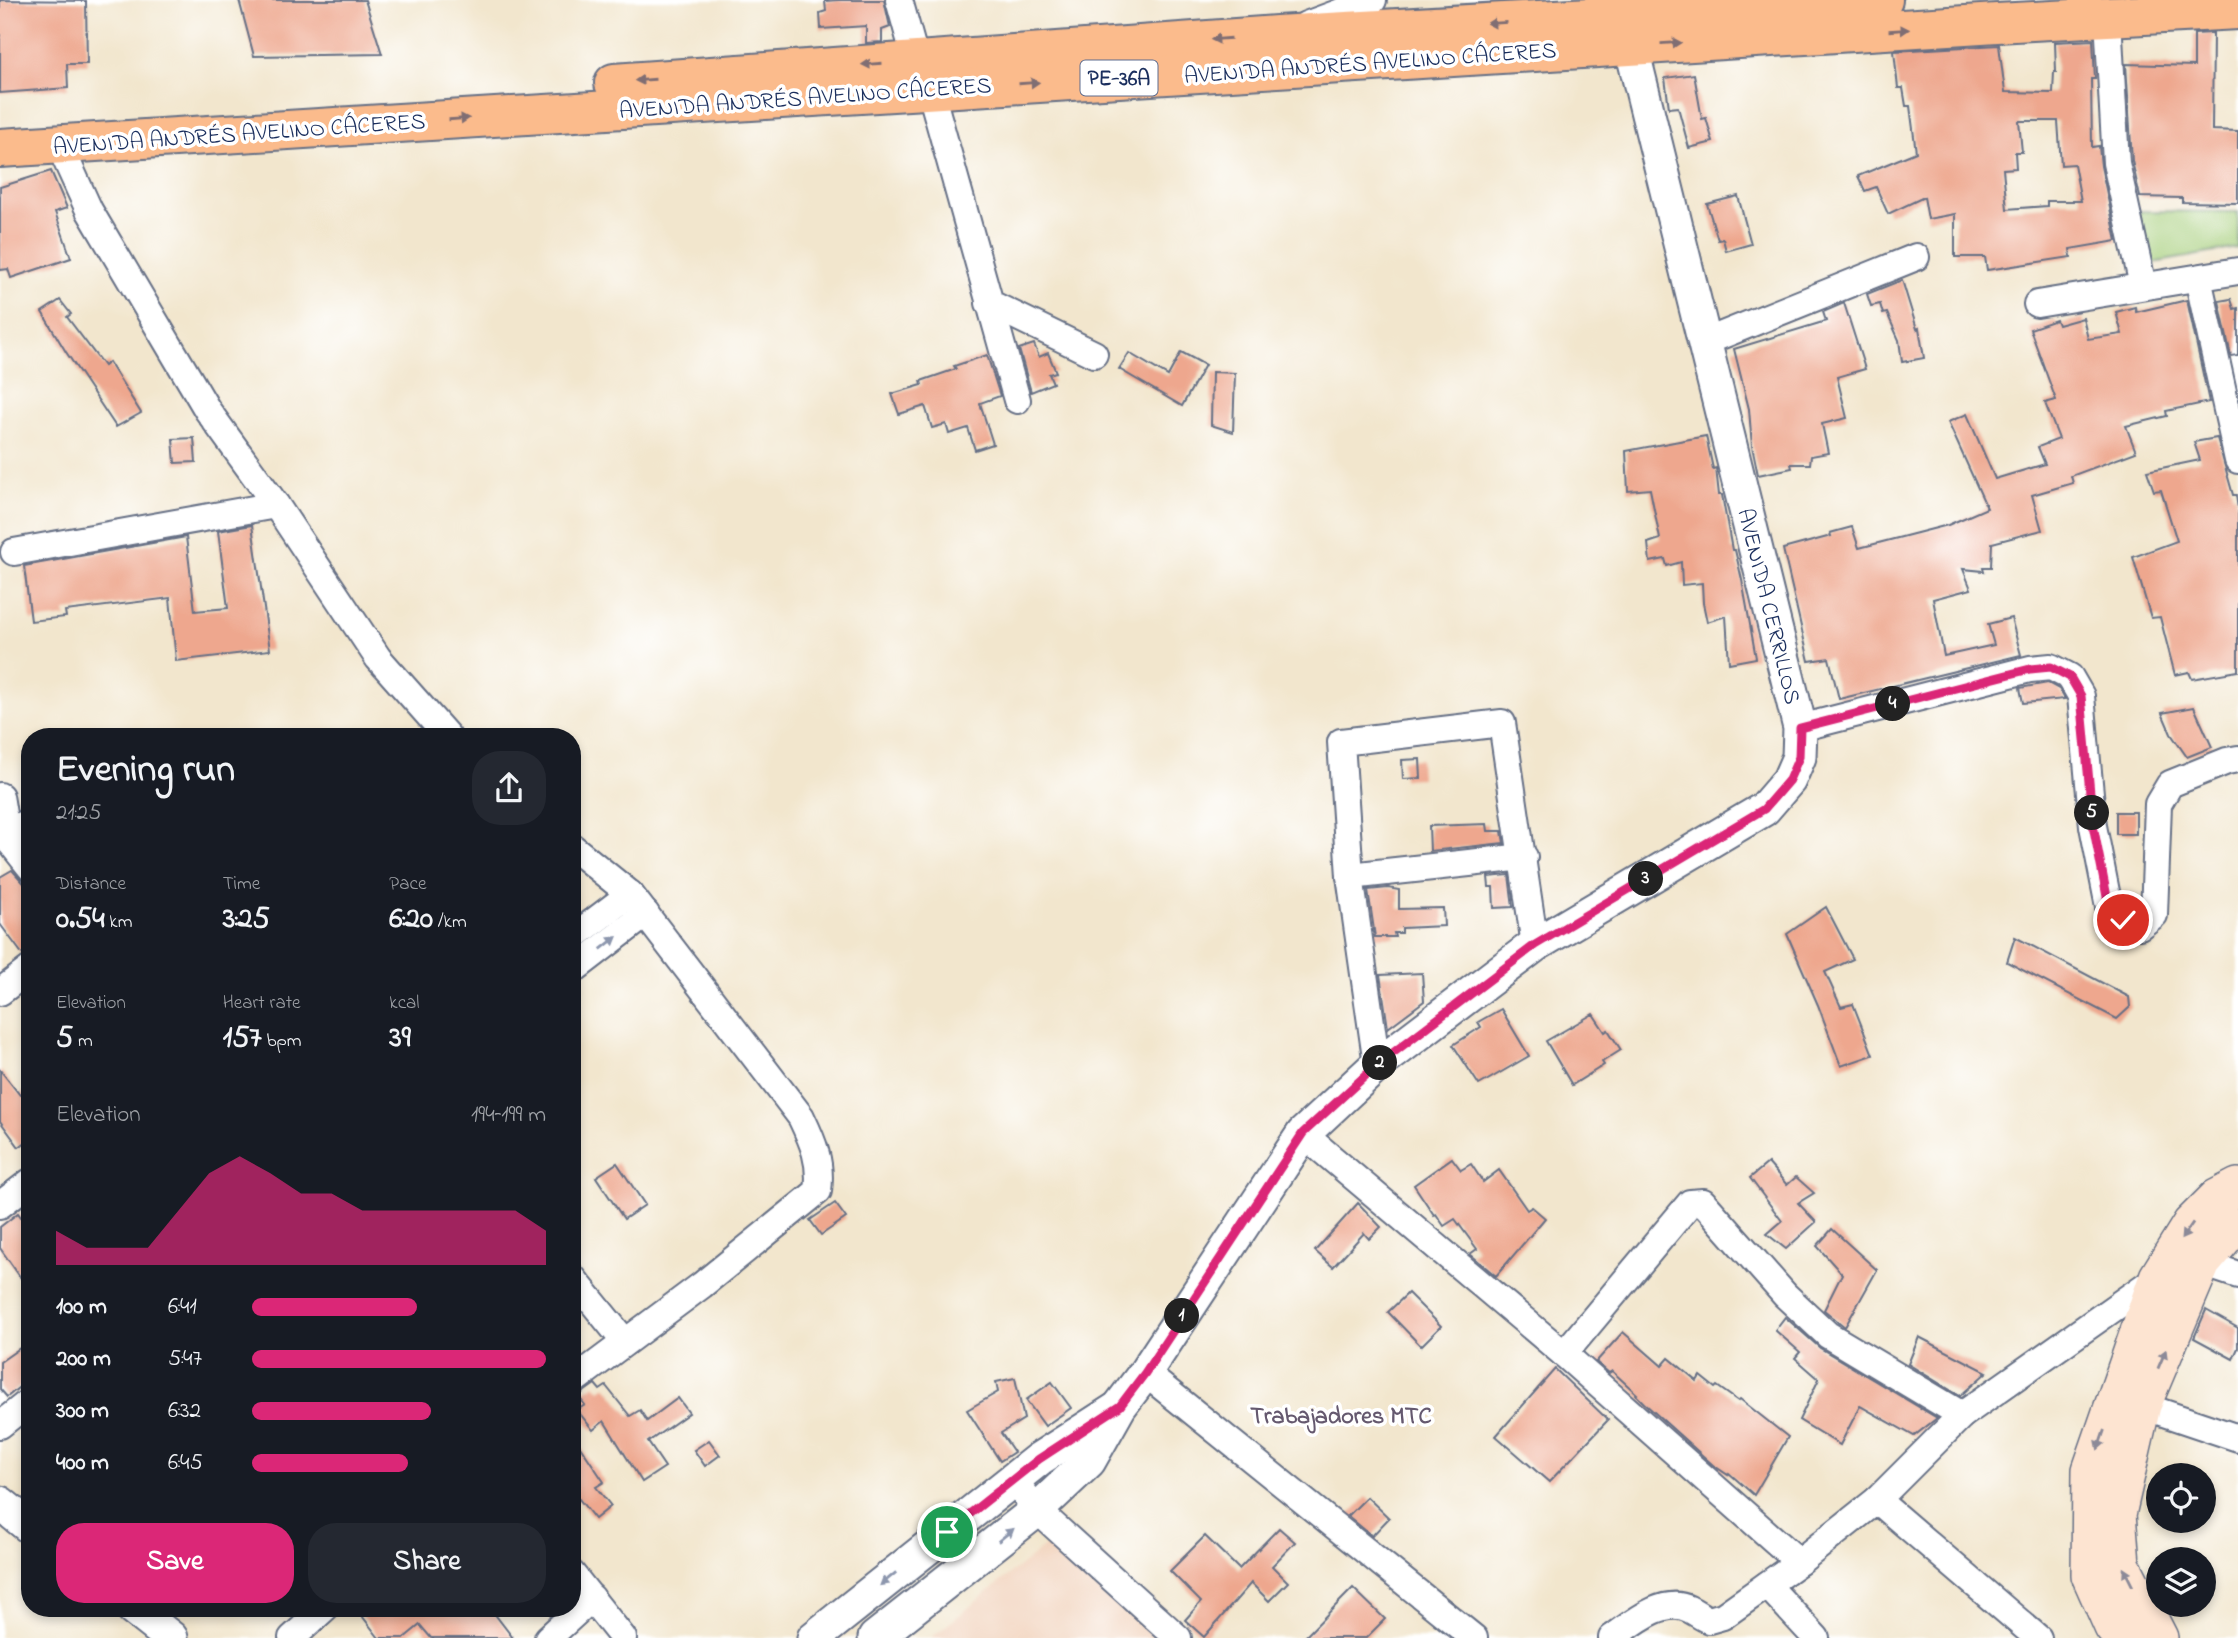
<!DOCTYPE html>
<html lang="en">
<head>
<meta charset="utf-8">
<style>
	body { margin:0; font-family:"Indie Flower",sans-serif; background:#242831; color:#f1f3f6; height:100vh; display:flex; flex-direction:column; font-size:26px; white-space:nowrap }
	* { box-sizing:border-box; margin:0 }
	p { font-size:23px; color:#9ea1a6 }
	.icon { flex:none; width:38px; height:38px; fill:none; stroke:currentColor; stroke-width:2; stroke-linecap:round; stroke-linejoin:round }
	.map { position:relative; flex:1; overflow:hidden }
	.side { position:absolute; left:21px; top:728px; width:560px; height:889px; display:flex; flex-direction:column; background:#171b24; border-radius:28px; box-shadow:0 4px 10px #0003 }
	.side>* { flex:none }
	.fabs { position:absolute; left:2146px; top:1463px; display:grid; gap:14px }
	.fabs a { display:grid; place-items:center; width:70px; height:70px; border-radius:50%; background:#171b24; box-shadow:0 4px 10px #0003; font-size:35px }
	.pin { position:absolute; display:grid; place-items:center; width:60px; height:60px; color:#fff; margin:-30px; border:4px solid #fff; border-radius:50%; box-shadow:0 2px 7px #0007 }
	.km { position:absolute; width:35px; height:35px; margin:-18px; border-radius:50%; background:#222; color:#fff; font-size:19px; line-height:35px; text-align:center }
	.round { display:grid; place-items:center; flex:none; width:74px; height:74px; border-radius:28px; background:#242831 }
	.summary { display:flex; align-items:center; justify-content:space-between; height:119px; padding:0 35px }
	h1 { font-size:38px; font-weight:700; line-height:52px }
	.figures { display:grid; grid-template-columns:repeat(3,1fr); gap:10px; height:119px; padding:7px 35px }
	.figures div { display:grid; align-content:center }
	.figures b { font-size:30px; font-weight:700 }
	.figures small { font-size:19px; font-weight:400 }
	.figures p { font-size:19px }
	.chart { height:196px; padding:14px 35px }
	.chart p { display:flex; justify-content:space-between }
	.chart svg { width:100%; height:126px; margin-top:7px; fill:#db2777; opacity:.7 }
	.cta { display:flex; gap:14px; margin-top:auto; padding:14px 35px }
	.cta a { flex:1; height:80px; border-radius:28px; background:#db2777; color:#fff; font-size:28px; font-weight:700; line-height:80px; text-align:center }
	.cta a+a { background:#242831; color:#f1f3f6 }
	ul { padding:0 35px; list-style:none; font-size:23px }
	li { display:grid; grid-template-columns:112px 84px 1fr; align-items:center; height:52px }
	li i { height:18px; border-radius:9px; background:#db2777 }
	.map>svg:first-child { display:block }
</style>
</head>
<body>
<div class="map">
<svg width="2238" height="1638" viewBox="0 0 2238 1638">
	<rect width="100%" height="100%" fill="#fff"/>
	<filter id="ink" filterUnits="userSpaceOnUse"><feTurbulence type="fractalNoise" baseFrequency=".0143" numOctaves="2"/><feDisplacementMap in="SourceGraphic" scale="14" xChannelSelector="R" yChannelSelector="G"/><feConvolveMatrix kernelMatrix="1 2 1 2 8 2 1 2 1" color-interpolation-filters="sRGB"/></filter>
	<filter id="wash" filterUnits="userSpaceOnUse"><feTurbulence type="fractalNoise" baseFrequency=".00686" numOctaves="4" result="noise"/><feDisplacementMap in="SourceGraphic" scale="28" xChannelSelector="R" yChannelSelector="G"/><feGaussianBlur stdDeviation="1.57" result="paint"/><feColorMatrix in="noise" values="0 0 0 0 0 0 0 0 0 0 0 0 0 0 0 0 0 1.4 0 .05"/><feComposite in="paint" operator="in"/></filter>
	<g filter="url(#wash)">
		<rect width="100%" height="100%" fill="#f2e6cd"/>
		<polygon fill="#f2d4be" points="1057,1536 1170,1638 931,1638"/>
		<polygon fill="#a4cd78" stroke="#607e6b" stroke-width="2" points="2135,211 2238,212 2238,248 2147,264"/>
		<g id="blocks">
			<g fill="#eea78e" fill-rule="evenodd">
				<polygon points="0,0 86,1 87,64 67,64 68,88 0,93"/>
				<polygon points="239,0 365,0 382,54 254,56"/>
				<polygon points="838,0 884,0 890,27 882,30 882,42 866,43 866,26 821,29 820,13 826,11 825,1"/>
				<polygon points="2213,33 2212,130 2238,131 2238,203 2182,202 2182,198 2140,197 2132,161 2126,64 2194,66 2194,34"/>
				<path d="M2093,40L2095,79H2091L2092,147L2099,146L2101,166L2117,241L2070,249L2071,257L1987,270L1985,257H1955V214L1928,219L1924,197L1888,214L1876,187L1865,191L1858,176L1916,152L1910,106H1906L1903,88H1898L1894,51L1999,45L2005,92L2053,93L2054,72H2056L2055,42ZM2019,121H2058L2061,165L2074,164L2081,201H2047V206L2007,209L2003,169L2016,168L2015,152H2022Z"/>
				<polygon points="1694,74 1702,119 1706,118 1713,142 1689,148 1678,107 1669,108 1665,78"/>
				<polygon points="51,171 67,208 55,212 71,258 11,278 8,269 0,270 0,187"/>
				<polygon points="1738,196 1751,244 1726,251 1723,239 1718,240 1707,204"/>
				<polygon points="1902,280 1917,329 1919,328 1924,358 1902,362 1899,340 1887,313 1883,314 1880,304 1871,306 1867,294"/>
				<polygon points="2231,299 2234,309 2238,308 2238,355 2231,356 2219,301"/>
				<polygon points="60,300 71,314 67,317 104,366 109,362 141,413 116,427 66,352 42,312"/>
				<polygon points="2187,300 2209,402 2166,411 2167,416 2126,426 2136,452 2071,476 2073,483 2032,495 2042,530 1992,543 1991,567 1983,567 1984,571 1963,569 1971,589 1933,599 1944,656 1994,645 1988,624 2011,618 2021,655 1839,699 1829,658 1809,661 1783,549 1831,536 1830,533 1852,527 1859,548 1948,525 1987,508 1948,422 1967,414 1995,479 2045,464 2038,447 2059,439 2045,403 2056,400 2030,329 2056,320 2058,325 2083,318 2088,339 2122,334 2116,312 2135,307 2136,312"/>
				<polygon points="1844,303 1865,369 1837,377 1847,418 1822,424 1828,453 1811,456 1810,464 1791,464 1792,468 1758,475 1752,446 1749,409 1734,349 1826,321 1823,312"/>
				<polygon points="1034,344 1039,357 1048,353 1056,372 1049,374 1053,383 1031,392 1019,349"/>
				<polygon points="1181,352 1205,365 1182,406 1119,369 1129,353 1168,376"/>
				<polygon points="987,355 1000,396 980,403 993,444 975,450 968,428 949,434 946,424 932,428 925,406 899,414 892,394 922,385 921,381 956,369 954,366"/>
				<polygon points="1212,372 1235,373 1233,432 1211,425"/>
				<polygon points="1706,436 1713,469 1716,468 1719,495 1722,495 1732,550 1735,550 1742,580 1756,658 1729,663 1726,616 1707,622 1703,603 1702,583 1682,585 1681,562 1667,566 1665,559 1650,562 1648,543 1660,539 1650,489 1628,491 1626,451"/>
				<polygon points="194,438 196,462 175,463 173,439"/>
				<polygon points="2217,438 2233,495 2236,495 2238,509 2238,671 2192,679 2189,672 2175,675 2160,617 2151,618 2133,557 2177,541 2161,490 2154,491 2147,471 2200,460 2194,442"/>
				<polygon points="252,525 270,650 176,661 170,598 65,611 66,617 31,621 24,566 186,537 195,611 228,608 218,531"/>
				<polygon points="2048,683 2059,689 2065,699 2023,703 2020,688"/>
				<polygon points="2194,707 2212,747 2187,757 2171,734 2162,713"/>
				<polygon points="1420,759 1421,778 1403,779 1402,760"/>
				<rect x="2116" y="812" width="20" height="22"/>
				<polygon points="1487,824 1488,831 1502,831 1504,843 1430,851 1429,826"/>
				<polygon points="12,870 30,890 30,954 23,955 0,924 0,877"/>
				<polygon points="1509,875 1513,907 1494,908 1493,887 1489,887 1488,877"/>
				<polygon points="1388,888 1399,890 1399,909 1443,908 1444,926 1402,928 1402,933 1394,933 1395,937 1375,937 1368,890"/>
				<polygon points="1826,907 1853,959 1825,972 1841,1007 1853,1004 1873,1055 1841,1066 1818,1005 1787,934"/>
				<polygon points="2015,937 2129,997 2130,1007 2117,1019 2007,962"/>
				<polygon points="1422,973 1424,1001 1388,1028 1380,975"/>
				<polygon points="1501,1009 1529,1056 1479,1085 1453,1045 1481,1027 1478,1022"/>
				<polygon points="1593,1014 1605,1032 1608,1030 1621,1050 1602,1062 1604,1065 1572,1085 1546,1041"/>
				<polygon points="0,1070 20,1095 30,1087 30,1139 19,1147 0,1121"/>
				<polygon points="1452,1158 1461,1170 1471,1164 1483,1182 1499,1170 1527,1210 1532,1207 1545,1218 1496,1276 1470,1254 1477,1249 1455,1219 1444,1226 1436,1214 1434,1215 1414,1185"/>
				<polygon points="617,1163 645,1205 624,1219 596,1177"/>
				<polygon points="1768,1163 1787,1185 1796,1177 1814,1193 1798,1203 1816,1222 1786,1249 1767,1234 1782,1221 1750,1178"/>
				<polygon points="835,1203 846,1218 821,1235 810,1220"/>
				<polygon points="1358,1203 1381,1227 1369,1239 1364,1233 1333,1267 1315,1251"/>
				<polygon points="18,1213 30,1229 30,1291 0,1248 0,1227"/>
				<polygon points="1832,1229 1877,1270 1845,1327 1824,1310 1842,1274 1817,1246"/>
				<polygon points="1408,1293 1441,1326 1421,1346 1388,1312"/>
				<polygon points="2206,1310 2238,1328 2238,1348 2233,1359 2194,1338"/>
				<polygon points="1785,1317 1820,1348 1937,1418 1914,1436 1860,1406 1840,1445 1799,1420 1819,1379 1795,1358 1800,1352 1775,1330"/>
				<polygon points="1623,1332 1662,1366 1669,1358 1697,1381 1700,1376 1715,1388 1717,1386 1738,1401 1740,1399 1788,1437 1754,1495 1729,1473 1728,1475 1713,1465 1644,1403 1636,1395 1637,1394 1612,1371 1609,1373 1596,1362"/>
				<polygon points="1919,1337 1987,1372 1960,1396 1908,1364"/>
				<polygon points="30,1341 30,1374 21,1381 23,1384 7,1397 0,1389 0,1362"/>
				<polygon points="1555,1369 1608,1420 1549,1482 1496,1436"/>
				<polygon points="1015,1378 1024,1419 1001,1433 1014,1452 1000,1461 967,1410 998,1392 996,1382"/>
				<polygon points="1052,1382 1071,1408 1045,1426 1026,1400"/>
				<polygon points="595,1384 600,1390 606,1386 630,1416 640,1410 647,1421 678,1398 689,1413 648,1442 665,1467 642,1482 604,1421 593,1430 577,1410 585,1405 578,1396"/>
				<polygon points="572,1434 604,1482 596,1487 611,1506 595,1519 579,1499 572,1504"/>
				<polygon points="709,1440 720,1455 705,1466 694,1450"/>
				<polygon points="1367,1497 1389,1518 1372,1536 1348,1516"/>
				<polygon points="1279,1528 1295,1542 1272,1566 1288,1582 1269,1601 1251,1583 1204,1637 1185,1620 1201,1602 1170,1571 1205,1536 1239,1569"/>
				<polygon points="1353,1588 1385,1619 1366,1638 1304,1638"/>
				<polygon points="356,1608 490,1608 513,1638 431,1638 420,1625 404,1638 379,1638"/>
			</g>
		</g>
	</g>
	<g filter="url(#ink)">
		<use href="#blocks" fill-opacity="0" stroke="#666f85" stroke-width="2"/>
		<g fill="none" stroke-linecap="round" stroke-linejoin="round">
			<defs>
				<g id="minor">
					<polyline points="899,0 916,61 930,89 1017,400"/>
					<polyline points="2108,18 2116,163 2143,286"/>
					<polyline points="1306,25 1373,0"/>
					<polyline points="59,144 89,210 208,411 276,505 378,658 448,737"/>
					<polyline points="2198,278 2238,460"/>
					<polyline points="989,303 1094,354"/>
					<polyline points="2037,304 2238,271"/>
					<polyline points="1705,342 1916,257"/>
					<polyline points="14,552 276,505"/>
					<polyline points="1800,728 2030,669 2051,667 2070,677 2081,696 2093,826 2109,907 2123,920 2140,926 2154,915 2158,804 2170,784 2227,761 2238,759"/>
					<polyline points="0,796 7,838 30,867"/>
					<polyline points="7,838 20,826 30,821"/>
					<path d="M572,847L630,894L801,1117C813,1142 822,1162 818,1191L702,1285L572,1382"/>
					<polyline points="1350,876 1524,857"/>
					<polyline points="572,938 630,894"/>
					<polyline points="572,971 646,914"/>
					<polyline points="0,992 30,969"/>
					<polyline points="1377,1065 1350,876 1341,742 1502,723 1535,945"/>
					<polyline points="1303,1134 1564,1354 1799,1562"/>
					<polyline points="0,1205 30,1182"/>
					<polyline points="572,1277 625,1342"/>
					<polyline points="1564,1354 1690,1203 1703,1202 1785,1295 1828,1335 1962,1415"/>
					<polyline points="1145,1373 1474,1638"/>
					<polyline points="2128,1401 2238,1438"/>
					<polyline points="0,1425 30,1401"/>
					<polyline points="1013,1479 1037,1510 1178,1638"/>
					<polyline points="1877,1500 2038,1638"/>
					<polyline points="572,1574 623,1638"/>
					<polyline points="1767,1585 1816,1638"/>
					<polyline points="292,1638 325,1608"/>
					<polyline points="548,1638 592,1598"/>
					<path d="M1612,1638C1632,1624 1663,1596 1689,1609C1696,1612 1701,1617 1709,1620L1723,1616L1799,1562L1877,1500L1962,1415L2158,1277L2202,1263L2238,1275"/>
				</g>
				<g id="tertiary">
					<polyline points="0,1503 30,1527"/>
					<polyline points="133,1608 171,1638"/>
					<polyline points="814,1638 1039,1459 1115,1410"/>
					<polyline points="875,1638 1037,1510 1089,1461 1120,1406 1145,1373 1303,1134 1377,1065 1535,945 1764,809 1789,780 1799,757 1800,728 1625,21"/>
				</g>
				<g id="secondary">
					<polyline points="2122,1638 2113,1627 2090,1575 2091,1470 2158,1277 2191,1224 2217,1198 2238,1187"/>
					<polyline points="2159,1638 2121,1564 2117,1514 2142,1405 2202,1263 2228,1233 2238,1227"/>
				</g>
				<g id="trunk">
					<polyline points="614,83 1277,35 1883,0"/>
					<polyline points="0,148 1997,23 2238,10"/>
				</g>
			</defs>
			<use href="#minor" stroke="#666f85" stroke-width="30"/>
			<use href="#tertiary" stroke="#666f85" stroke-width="37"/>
			<use href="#secondary" stroke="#666f85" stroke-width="40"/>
			<use href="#trunk" stroke="#666f85" stroke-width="42"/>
			<use href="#minor" stroke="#fff" stroke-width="26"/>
			<use href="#tertiary" stroke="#fff" stroke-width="33"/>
			<use href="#secondary" stroke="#fde4d1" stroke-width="37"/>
			<use href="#trunk" stroke="#fbbb8c" stroke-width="38"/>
		</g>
		<defs><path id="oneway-solid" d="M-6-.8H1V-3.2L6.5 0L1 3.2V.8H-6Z" transform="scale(1.75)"/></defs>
		<g fill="#806e73">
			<use href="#oneway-solid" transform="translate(1497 23) rotate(177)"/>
			<use href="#oneway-solid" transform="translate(1899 30) rotate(-4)"/>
			<use href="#oneway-solid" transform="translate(1221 39) rotate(176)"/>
			<use href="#oneway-solid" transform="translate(1671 43) rotate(-3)"/>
			<use href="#oneway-solid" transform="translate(872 64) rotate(176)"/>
			<use href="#oneway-solid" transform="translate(645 80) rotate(176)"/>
			<use href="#oneway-solid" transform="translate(1029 83) rotate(-4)"/>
			<use href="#oneway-solid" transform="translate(459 119) rotate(-4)"/>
		</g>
		<g fill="#8d97ae">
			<use href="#oneway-solid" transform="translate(609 943) rotate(-38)"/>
			<use href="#oneway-solid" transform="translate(1006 1535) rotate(-39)"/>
			<use href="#oneway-solid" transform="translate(888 1579) rotate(141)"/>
		</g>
		<g fill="#8c8a98">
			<use href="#oneway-solid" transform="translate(2187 1231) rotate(125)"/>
			<use href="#oneway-solid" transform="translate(2162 1359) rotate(-67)"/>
			<use href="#oneway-solid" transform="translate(2101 1440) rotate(109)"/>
			<use href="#oneway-solid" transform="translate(2128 1577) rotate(-117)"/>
		</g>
	</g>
	<g fill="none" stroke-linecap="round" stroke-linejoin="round" filter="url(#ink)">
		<defs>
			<polyline id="route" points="947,1532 1039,1459 1120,1406 1145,1373 1303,1133 1377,1065 1535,945 1764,809 1789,780 1799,757 1800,728 2030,669 2051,667 2070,677 2081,696 2093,825 2109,907 2123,920"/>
		</defs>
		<use href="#route" stroke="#fff" stroke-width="14"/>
		<use href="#route" stroke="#db2777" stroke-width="9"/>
	</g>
	<g text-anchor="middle" stroke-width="7" stroke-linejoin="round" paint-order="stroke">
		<rect fill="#fff" stroke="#5f6d8e" stroke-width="2" x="1080.5" y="60.5" width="77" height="35" rx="5"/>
		<g font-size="21" font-weight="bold" fill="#1b2f5e">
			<text x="1119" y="85">PE-36A</text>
		</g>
		<g font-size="23" fill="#1b2f5e" stroke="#fff">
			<text transform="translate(1370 62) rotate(-4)" y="8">AVENIDA ANDRÉS AVELINO CÁCERES</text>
			<text transform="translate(805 97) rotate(-4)" y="8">AVENIDA ANDRÉS AVELINO CÁCERES</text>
			<text transform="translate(239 133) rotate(-4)" y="8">AVENIDA ANDRÉS AVELINO CÁCERES</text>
			<text transform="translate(1770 606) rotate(76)" y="8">AVENIDA CERRILLOS</text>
		</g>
		<g font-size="24" font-weight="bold" fill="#65596f" stroke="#fff">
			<text x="1341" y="1423">Trabajadores MTC</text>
		</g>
	</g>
</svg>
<div class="fabs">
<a><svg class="icon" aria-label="locate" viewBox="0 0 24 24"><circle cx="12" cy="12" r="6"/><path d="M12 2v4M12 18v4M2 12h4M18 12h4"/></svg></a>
<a><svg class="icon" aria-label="layers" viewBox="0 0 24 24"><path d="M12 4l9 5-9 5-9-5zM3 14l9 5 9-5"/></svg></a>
</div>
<div class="pin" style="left:947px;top:1532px;background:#1e9e55"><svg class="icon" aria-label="arrive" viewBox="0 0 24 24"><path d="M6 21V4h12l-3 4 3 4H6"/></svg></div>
<div class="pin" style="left:2123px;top:920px;background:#d93025"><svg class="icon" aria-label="check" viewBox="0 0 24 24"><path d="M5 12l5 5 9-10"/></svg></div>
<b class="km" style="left:1182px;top:1316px">1</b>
<b class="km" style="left:1380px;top:1063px">2</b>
<b class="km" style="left:1646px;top:879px">3</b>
<b class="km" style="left:1893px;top:704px">4</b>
<b class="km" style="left:2092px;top:813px">5</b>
<section class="side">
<div class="summary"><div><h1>Evening run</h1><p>21:25</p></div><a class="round"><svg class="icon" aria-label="share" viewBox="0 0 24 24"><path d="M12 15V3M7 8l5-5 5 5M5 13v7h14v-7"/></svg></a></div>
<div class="figures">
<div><p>Distance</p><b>0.54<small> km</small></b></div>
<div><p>Time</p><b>3:25</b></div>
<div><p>Pace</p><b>6:20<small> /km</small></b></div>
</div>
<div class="figures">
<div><p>Elevation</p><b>5<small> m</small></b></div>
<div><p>Heart rate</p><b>157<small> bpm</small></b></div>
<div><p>kcal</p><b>39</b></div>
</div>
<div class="chart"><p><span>Elevation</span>194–199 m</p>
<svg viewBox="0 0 160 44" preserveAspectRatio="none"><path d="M0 44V32L10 38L20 38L30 38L40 25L50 12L60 6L70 12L80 19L90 19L100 25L110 25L120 25L130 25L140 25L150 25L160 32V44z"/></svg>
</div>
<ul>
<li><b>100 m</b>6:41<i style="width:56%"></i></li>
<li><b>200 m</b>5:47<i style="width:100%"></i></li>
<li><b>300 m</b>6:32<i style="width:61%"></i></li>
<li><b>400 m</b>6:45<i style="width:53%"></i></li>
</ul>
<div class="cta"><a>Save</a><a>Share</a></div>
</section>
</div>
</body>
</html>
